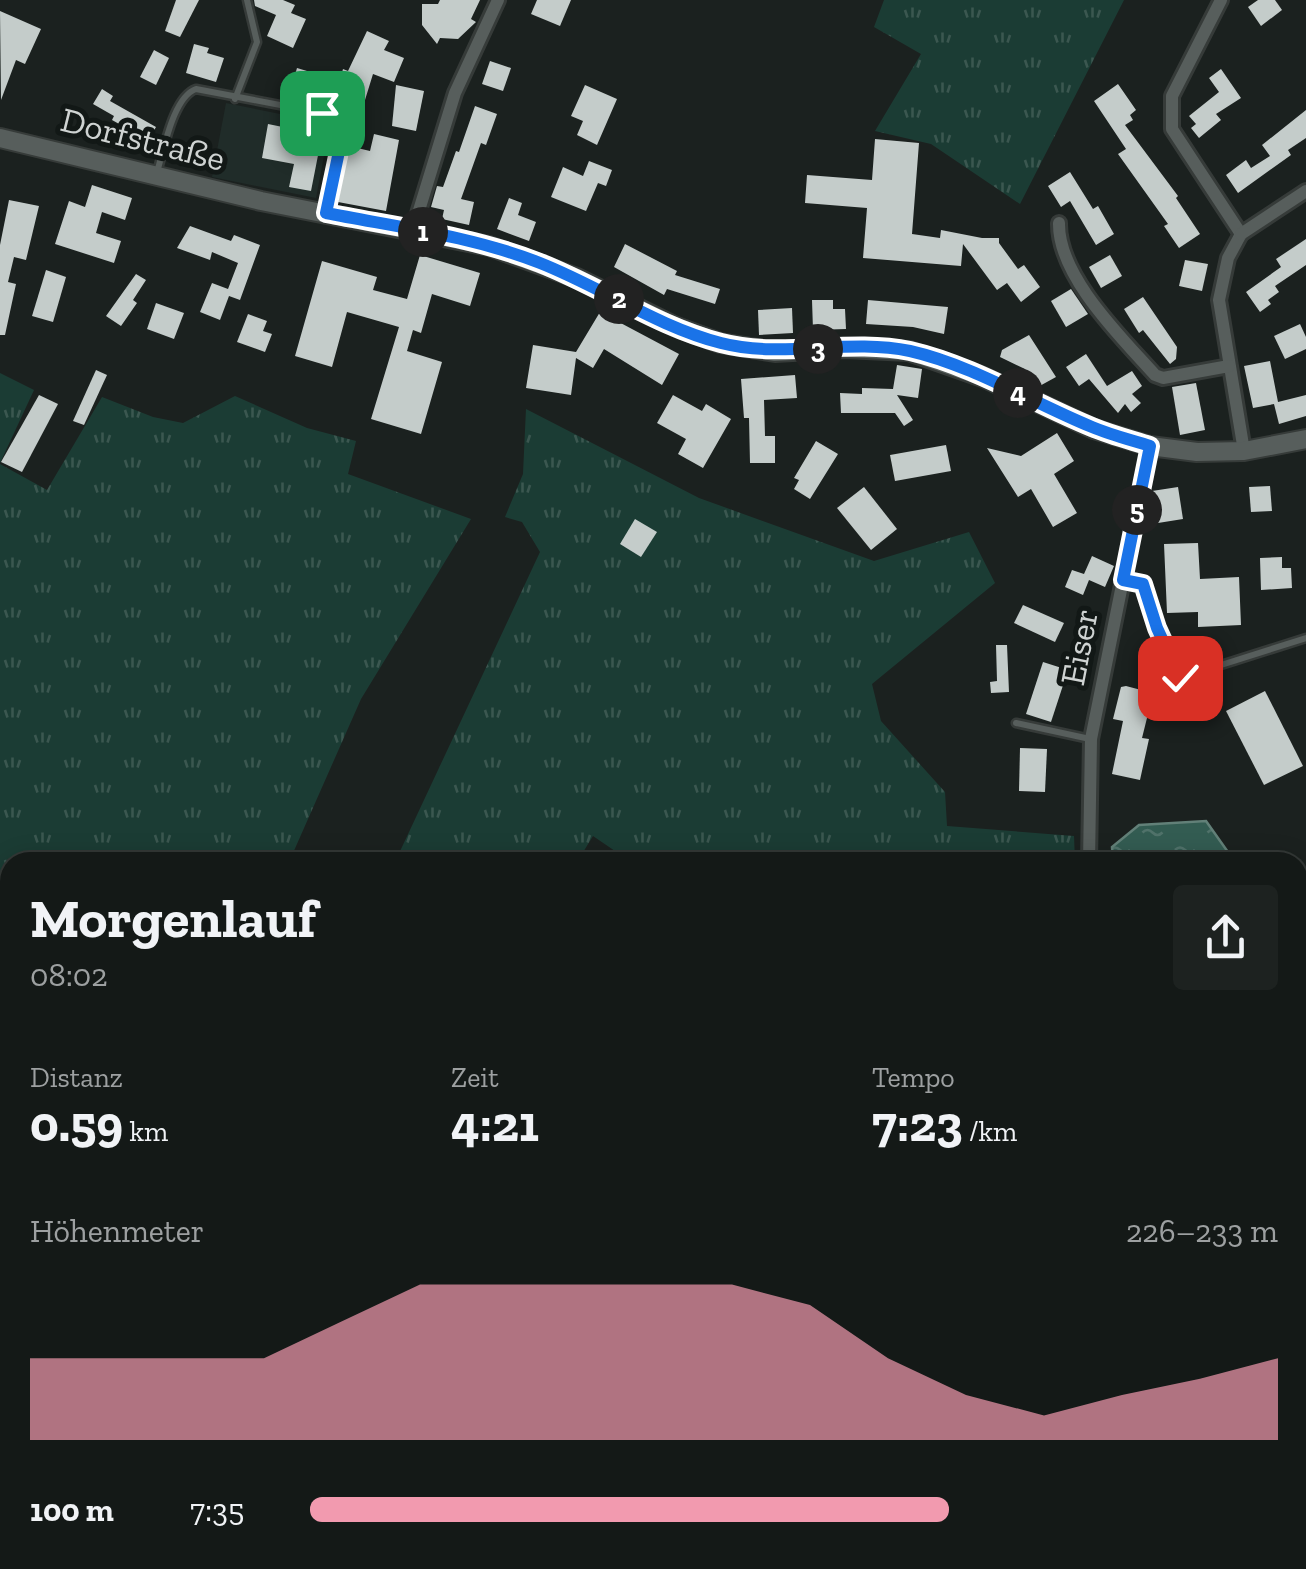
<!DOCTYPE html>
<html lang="de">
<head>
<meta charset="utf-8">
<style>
	body { margin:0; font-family:"Zilla Slab",serif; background:#1d2220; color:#f1f3f6; height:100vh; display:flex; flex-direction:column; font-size:38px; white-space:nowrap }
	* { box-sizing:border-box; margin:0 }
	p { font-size:32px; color:#9da0a1 }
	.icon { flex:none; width:55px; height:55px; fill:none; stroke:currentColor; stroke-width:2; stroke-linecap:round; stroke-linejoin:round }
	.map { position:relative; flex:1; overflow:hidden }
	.side { position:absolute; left:0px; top:852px; width:1308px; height:718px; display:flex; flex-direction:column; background:#141917; border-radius:30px 30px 0 0; box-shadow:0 5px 25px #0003,0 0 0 2px #333836 }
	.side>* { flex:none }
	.pin { position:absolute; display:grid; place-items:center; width:85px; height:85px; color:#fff; margin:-42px; border-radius:20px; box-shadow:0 5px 15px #0006 }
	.km { position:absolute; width:50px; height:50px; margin:-25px; border-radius:50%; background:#222; color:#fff; font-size:28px; line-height:50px; text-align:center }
	.round { display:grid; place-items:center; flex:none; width:105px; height:105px; border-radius:10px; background:#1d2220 }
	.overview { display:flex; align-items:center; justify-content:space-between; height:170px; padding:0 30px }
	h1 { font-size:55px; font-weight:700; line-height:75px }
	.figures { display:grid; grid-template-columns:repeat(3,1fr); gap:15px; height:170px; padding:10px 30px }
	.figures div { display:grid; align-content:center }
	.figures b { font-size:50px; font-weight:700 }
	.figures small { font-size:28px; font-weight:400 }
	.figures p { font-size:28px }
	.chart { height:280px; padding:20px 30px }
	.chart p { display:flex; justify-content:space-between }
	.chart svg { width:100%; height:180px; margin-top:10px; fill:#f29aaf; opacity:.7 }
	ul { padding:0 30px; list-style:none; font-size:32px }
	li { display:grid; grid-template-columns:160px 120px 1fr; align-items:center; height:75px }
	li i { height:25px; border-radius:12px; background:#f29aaf }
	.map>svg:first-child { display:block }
</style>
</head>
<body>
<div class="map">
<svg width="1306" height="1569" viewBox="0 0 1306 1569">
	<defs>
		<pattern id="grass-tufts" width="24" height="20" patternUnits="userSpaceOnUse" patternTransform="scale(2.5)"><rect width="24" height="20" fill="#1b3c34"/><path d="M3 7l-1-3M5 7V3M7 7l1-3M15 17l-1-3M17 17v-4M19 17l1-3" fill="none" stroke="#3b5750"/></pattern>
		<pattern id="water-ripples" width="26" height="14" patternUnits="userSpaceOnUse" patternTransform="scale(2.5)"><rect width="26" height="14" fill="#335c52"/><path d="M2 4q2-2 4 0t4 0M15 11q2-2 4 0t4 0" fill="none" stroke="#50726a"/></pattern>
	</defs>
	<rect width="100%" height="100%" fill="#1b211f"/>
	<polygon fill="#202c29" points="226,103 330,124 316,198 212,177"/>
	<g fill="url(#grass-tufts)">
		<polygon points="884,0 1124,0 1020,204 931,144 875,131 921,54 874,27"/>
		<polygon points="0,373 34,390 0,463"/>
		<polygon points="235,396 307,428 356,441 348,474 471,519 361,699 289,862 10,862 10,1059 0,1064 0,464 47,490 102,397 153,417 183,423"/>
		<polygon points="526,409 699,498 874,561 969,532 995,583 872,684 881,721 945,792 947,826 1074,836 1075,862 613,862 615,851 593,836 577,862 395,862 540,552 522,522 505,517 523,474"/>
		<polygon points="1306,1181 1306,1569 1187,1569 1189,1560 1298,1560 1298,1185"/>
		<polygon points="334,1560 1102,1560 1101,1569 322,1569"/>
	</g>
	<polygon fill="url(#water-ripples)" stroke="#628078" stroke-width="2.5" points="1206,821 1235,862 1113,862 1112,847 1139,825"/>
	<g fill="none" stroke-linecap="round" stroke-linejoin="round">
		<polyline stroke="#628078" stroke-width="4" points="960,1560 968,1569"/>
	</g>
	<g fill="#c4ccca">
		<polygon points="176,0 199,0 180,37 165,31"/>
		<polygon points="254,0 283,0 295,5 291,13 306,19 293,48 267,36 276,15 255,6"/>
		<polygon points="440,0 480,0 471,19 476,22 458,39 440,38 437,44 422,25 422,4 438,4"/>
		<polygon points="537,0 571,0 560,26 531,14"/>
		<polygon points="1258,0 1275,0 1282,10 1261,26 1248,7"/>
		<polygon points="0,11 41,29 25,64 16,60 1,100"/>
		<polygon points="367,31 389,41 384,50 404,58 394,82 373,74 361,113 333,104 343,69 348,71"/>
		<polygon points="194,44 209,48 207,53 224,58 216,82 186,73"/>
		<polygon points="154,50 169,58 156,85 140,77"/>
		<polygon points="490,61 511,68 503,91 482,84"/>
		<polygon points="297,68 317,74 311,98 290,92"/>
		<polygon points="1221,69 1241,98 1216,114 1221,120 1199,138 1191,128 1196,124 1189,116 1219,92 1209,78"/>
		<polygon points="1118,84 1136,110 1130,115 1133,120 1125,125 1178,196 1176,198 1200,234 1179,248 1164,226 1168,224 1118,154 1126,149 1094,101"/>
		<polygon points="396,85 424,91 416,131 392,126"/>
		<polygon points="585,85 617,99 597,145 577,135 583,121 571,116"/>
		<polygon points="102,89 113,96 110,101 156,127 148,141 141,137 132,153 111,141 121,125 112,120 114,116 93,104"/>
		<polygon points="475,106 497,114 486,145 481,143 461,199 474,202 469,225 442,219 444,210 431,207 437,186 443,187 456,151 459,152"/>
		<polygon points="1306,110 1306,138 1288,150 1291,155 1238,193 1226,175 1246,160 1251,168 1270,156 1262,145"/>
		<polygon points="268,124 322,135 311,191 289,187 294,164 262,158"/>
		<polygon points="374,134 399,140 386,211 338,202 349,146 370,151"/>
		<polygon points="875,139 919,143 912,234 940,238 941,230 982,238 999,238 999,243 1018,269 1024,265 1040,287 1021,302 1007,283 997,290 963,244 961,266 863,258 867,208 805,203 807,175 872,180"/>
		<polygon points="589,161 612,170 606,186 598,183 586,211 551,197 563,167 583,176"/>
		<polygon points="1070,172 1093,209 1098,206 1114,234 1096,245 1070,201 1061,207 1048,186"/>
		<polygon points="92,185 132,198 125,220 102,212 96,233 121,241 114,263 55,244 69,201 85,207"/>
		<polygon points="509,198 522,203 518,215 536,222 529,241 497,229"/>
		<polygon points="9,200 39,206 26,260 14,257 8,282 16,284 5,335 0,335 0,245"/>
		<polygon points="190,226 231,241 234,235 260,245 240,300 229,296 220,320 200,312 212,283 228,289 238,263 212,252 210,260 177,248"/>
		<polygon points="1306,239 1306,265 1275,286 1279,292 1268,300 1271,304 1260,312 1246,292 1281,267 1276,259"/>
		<polygon points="625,244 677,271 675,275 720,289 715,304 667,289 664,295 614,267"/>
		<polygon points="420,255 480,273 470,306 432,294 421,333 413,330 407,351 442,362 421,434 371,419 399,327 347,312 332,367 295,356 322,261 377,277 373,290 407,299"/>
		<polygon points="1110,255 1122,276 1101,288 1089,267"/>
		<polygon points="1185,260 1208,264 1202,291 1179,286"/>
		<polygon points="46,270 66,277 53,322 32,316"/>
		<polygon points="136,274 146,280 133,300 137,303 121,326 106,316"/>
		<polygon points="1071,289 1088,314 1066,327 1051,301"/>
		<polygon points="1143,297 1177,347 1176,359 1170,364 1143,330 1139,333 1124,309"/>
		<polygon points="812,300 833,300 833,309 845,309 846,329 813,330"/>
		<polygon points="868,300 948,307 944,334 913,327 866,324"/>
		<polygon points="156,303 184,313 174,339 147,329"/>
		<polygon points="792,308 793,333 759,335 758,310"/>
		<polygon points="600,312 679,354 662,385 604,349 593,368 576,358 571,395 526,388 533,345 576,352"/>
		<polygon points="248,314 267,321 263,331 272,334 265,352 237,342"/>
		<polygon points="1300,324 1306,337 1306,349 1285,359 1274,336"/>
		<polygon points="1029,335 1056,377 1036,388 1025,369 1000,357 1002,350"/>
		<polygon points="1086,354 1107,386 1132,371 1142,386 1132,394 1141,403 1131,412 1125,404 1118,413 1089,379 1079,386 1066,367"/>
		<polygon points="1270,361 1278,402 1306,395 1306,416 1279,424 1274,404 1253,408 1244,366"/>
		<polygon points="897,365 922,369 918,398 897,395 913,420 904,426 895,413 841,413 840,393 862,394 862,388 893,389"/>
		<polygon points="96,370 107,375 84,425 73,421"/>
		<polygon points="795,375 797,398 764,400 765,436 775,436 775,463 750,463 749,418 744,418 741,379"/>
		<polygon points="1196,383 1205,430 1180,435 1172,387"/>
		<polygon points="39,395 58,404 22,472 1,462"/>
		<polygon points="673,395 702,411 706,404 731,419 703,468 678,454 686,439 657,423"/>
		<polygon points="1057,433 1074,461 1054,474 1077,513 1053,527 1031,489 1018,497 987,448 1021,456"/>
		<polygon points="816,441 838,454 810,499 794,489 799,480 794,478"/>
		<polygon points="946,445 951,471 895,481 890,455"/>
		<polygon points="1270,486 1272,511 1251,512 1249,487"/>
		<polygon points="864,487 897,529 871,550 837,508"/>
		<polygon points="1178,487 1183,519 1158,523 1152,491"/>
		<polygon points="635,519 657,532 641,557 620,544"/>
		<polygon points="1198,543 1200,579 1239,577 1241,625 1198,627 1198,612 1167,613 1164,544"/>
		<polygon points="1092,556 1114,566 1105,587 1089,580 1083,595 1065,587 1072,570 1084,574"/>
		<polygon points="1282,557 1282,568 1291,568 1292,588 1261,590 1260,558"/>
		<polygon points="1023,605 1064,623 1055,642 1014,623"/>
		<polygon points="996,645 1007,645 1009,692 991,693 990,682 997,681"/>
		<polygon points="1043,662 1068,670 1051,722 1026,714"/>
		<polygon points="1126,686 1145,691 1141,704 1150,706 1142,738 1149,739 1140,780 1112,774 1123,721 1113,719 1121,687"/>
		<polygon points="1265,691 1303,766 1264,785 1226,711"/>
		<polygon points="1020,748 1047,749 1045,792 1019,791"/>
	</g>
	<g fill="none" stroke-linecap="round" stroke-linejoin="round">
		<defs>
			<g id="lane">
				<polyline points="235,99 257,42 247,0"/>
				<path d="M157,172C164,150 173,97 196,89L322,113L339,130L341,142L326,212"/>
				<polyline points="1124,581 1143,584 1157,629 1194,707"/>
				<polyline points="1180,678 1306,638"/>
				<polyline points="1016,723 1090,739"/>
			</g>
			<g id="street">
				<polyline points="1221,0 1172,96 1172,129 1241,234 1228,258 1219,300 1244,451"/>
				<path d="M1059,223C1058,276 1121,337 1155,375L1163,378L1229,366"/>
				<polyline points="413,230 455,93 498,0"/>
				<polyline points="1241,234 1306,191"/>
				<polyline points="1089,862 1091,739 1150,446"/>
				<polyline points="1298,1071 1306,1074"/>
				<polyline points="311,1569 323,1560"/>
			</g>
			<polyline id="secondary" points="0,138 261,201 489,246 577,278 674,326 720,343 775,352 845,348 909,351 983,377 1094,429 1150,446 1197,452 1244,451 1306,439"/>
		</defs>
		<use href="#lane" stroke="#363b39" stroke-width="11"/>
		<use href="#street" stroke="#363b39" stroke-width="18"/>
		<use href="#secondary" stroke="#363b39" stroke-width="22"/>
		<polyline stroke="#6a6f6d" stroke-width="2.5" stroke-dasharray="2.5 8" stroke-linecap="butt" points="1115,1569 1116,1560"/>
		<use href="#lane" stroke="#575e5c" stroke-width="6"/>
		<use href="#street" stroke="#575e5c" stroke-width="12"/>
		<use href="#secondary" stroke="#575e5c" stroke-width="18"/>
	</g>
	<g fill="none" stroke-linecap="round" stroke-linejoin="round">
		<defs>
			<path id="route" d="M322,113L339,130L341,142L326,213C397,227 472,236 540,263C601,287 658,327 721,343C783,359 847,338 910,351C972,365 1033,403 1092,427C1111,435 1131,440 1150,446L1123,580L1143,584L1157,628L1180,678"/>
		</defs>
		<use href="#route" stroke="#fff" stroke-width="20"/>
		<use href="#route" stroke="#1a73e8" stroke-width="12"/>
	</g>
	<g text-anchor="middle" stroke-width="10" stroke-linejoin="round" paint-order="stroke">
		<g font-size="35" fill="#cfd3d2" stroke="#121816">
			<text transform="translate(143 139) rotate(14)" y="12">Dorfstraße</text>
			<text transform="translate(1079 647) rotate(-79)" y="12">Eiser</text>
		</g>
	</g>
</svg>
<div class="pin" style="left:322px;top:113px;background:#1e9e55"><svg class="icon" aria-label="arrive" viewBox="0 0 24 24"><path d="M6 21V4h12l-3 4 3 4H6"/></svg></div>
<div class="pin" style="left:1180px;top:678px;background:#d93025"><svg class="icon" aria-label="check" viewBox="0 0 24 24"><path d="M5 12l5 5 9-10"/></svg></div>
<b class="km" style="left:423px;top:232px">1</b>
<b class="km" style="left:619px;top:299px">2</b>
<b class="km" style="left:818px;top:349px">3</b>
<b class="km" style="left:1018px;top:393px">4</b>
<b class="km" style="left:1137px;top:510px">5</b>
<section class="side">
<div class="overview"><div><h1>Morgenlauf</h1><p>08:02</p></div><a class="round"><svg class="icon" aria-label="share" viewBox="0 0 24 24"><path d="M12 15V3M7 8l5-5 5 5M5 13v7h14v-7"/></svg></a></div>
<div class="figures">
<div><p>Distanz</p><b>0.59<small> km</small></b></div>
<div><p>Zeit</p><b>4:21</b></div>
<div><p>Tempo</p><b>7:23<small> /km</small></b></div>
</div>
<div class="chart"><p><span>Höhenmeter</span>226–233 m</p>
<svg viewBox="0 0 160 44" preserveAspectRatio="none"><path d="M0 44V24L10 24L20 24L30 24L40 15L50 6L60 6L70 6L80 6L90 6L100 11L110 24L120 33L130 38L140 33L150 29L160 24V44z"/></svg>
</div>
<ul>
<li><b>100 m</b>7:35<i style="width:66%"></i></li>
</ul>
</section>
</div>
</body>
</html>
